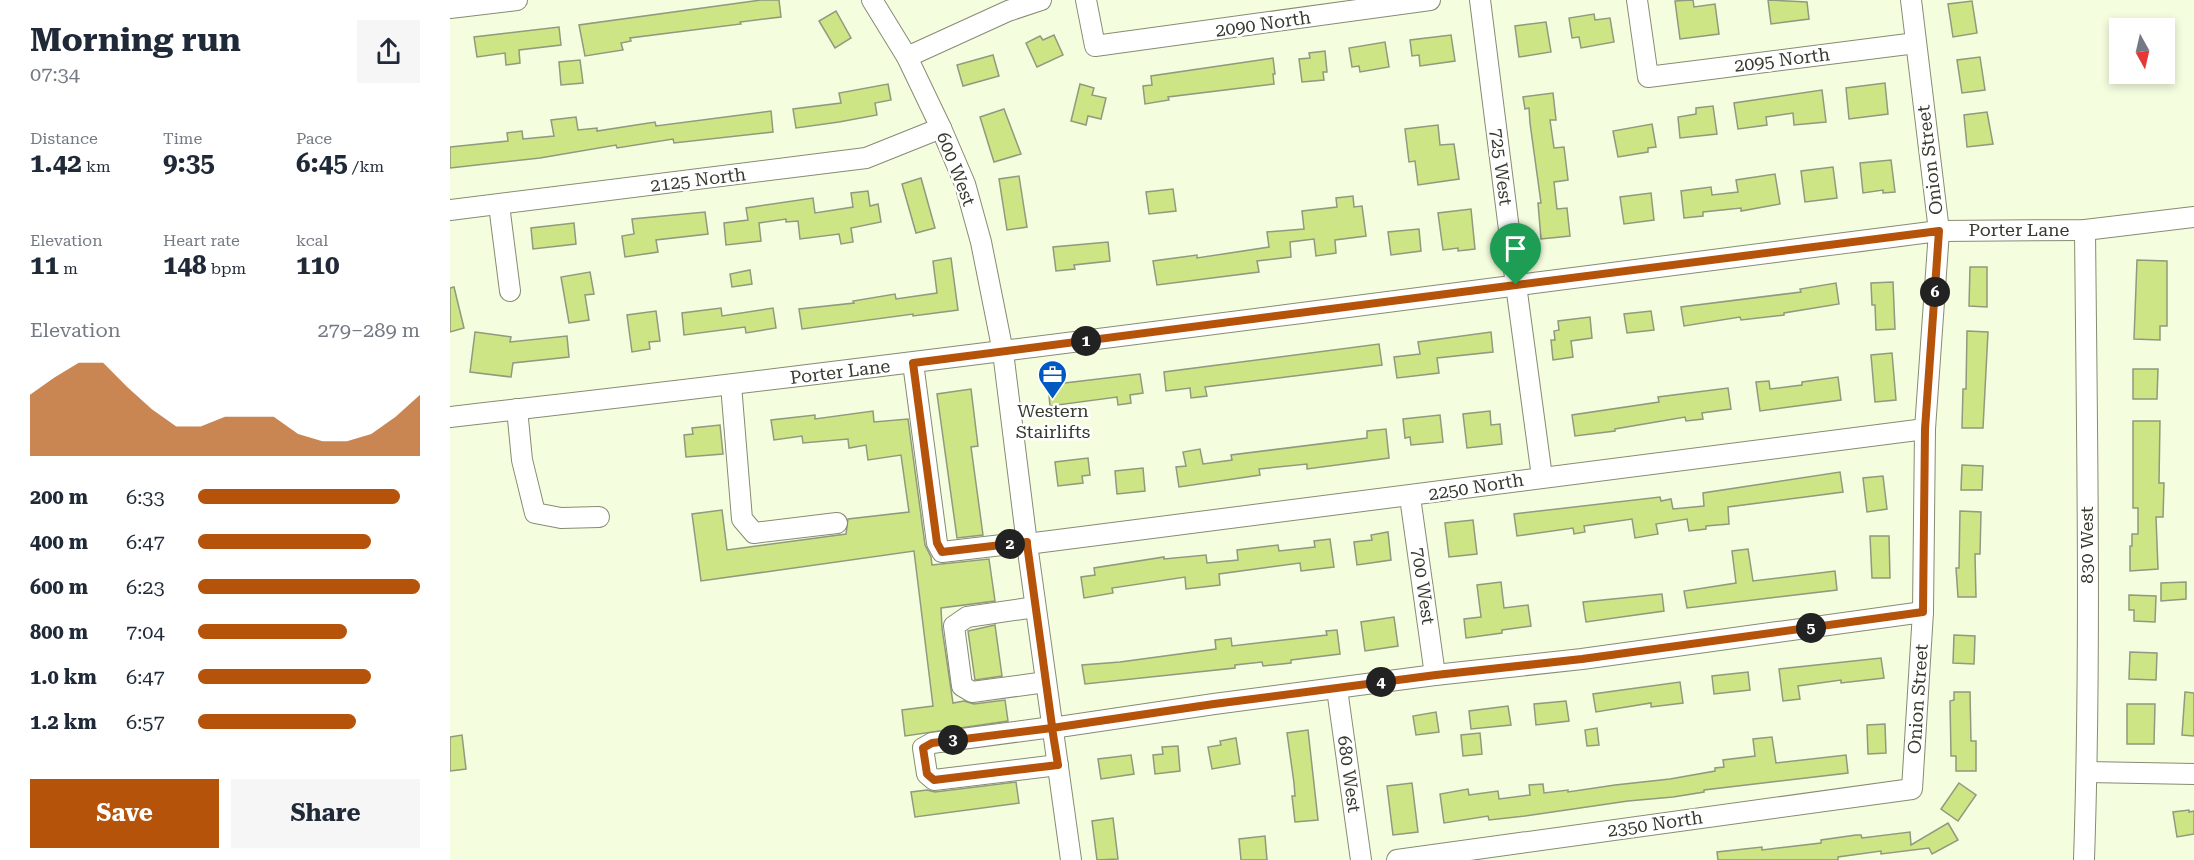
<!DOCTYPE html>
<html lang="en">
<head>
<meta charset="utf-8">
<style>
	body { margin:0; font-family:"Roboto Serif",serif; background:#f6f6f7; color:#1f2937; height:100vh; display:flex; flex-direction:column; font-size:22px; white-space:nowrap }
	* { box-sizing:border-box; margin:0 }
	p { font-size:20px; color:#747a83 }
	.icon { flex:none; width:33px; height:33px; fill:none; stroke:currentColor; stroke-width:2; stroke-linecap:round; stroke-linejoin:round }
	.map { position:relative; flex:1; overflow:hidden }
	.details { display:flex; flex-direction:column; background:#fff; width:450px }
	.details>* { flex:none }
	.needle { width:39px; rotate:172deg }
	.buttons { position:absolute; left:1659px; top:18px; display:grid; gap:12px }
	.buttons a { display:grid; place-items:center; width:66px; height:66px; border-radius:0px; background:#fff; box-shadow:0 3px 9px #0003; font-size:30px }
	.pin { position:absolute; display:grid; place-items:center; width:51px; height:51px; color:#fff; margin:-62px -26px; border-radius:50% 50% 50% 0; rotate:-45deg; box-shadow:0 0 6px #0007 }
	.pin .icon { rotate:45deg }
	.km { position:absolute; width:30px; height:30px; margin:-15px; border-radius:50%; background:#222; color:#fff; font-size:16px; line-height:30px; text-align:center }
	.round { display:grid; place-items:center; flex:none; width:63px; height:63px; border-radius:0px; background:#f6f6f7 }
	.summary { display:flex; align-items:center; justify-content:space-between; height:102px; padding:0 30px }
	h1 { font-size:33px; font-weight:700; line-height:45px }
	.stats { display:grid; grid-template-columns:repeat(3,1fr); gap:9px; height:102px; padding:6px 30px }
	.stats div { display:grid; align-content:center }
	.stats b { font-size:26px; font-weight:700 }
	.stats small { font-size:16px; font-weight:400 }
	.stats p { font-size:16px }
	.chart { height:168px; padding:12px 30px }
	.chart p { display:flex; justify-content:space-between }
	.chart svg { width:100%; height:108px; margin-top:6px; fill:#b45309; opacity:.7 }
	.cta { display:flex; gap:12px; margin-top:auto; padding:12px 30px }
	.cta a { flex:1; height:69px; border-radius:0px; background:#b45309; color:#fff; font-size:24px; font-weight:700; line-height:69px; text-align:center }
	.cta a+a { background:#f6f6f7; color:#1f2937 }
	ul { padding:0 30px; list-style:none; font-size:20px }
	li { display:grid; grid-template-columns:96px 72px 1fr; align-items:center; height:45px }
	li i { height:15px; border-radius:8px; background:#b45309 }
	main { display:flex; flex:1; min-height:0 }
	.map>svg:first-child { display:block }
</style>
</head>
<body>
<main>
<section class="details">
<div class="summary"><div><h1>Morning run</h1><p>07:34</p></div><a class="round"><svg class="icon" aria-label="share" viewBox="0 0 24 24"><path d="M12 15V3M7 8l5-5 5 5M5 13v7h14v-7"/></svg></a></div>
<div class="stats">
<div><p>Distance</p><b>1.42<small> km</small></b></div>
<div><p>Time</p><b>9:35</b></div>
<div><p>Pace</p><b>6:45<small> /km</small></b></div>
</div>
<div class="stats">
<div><p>Elevation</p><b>11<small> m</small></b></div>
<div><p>Heart rate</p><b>148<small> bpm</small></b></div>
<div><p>kcal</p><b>110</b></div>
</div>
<div class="chart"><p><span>Elevation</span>279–289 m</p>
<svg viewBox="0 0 160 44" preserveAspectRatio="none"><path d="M0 44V19L10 12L20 6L30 6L40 16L50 25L60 32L70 32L80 28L90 28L100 28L110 35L120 38L130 38L140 35L150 28L160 19V44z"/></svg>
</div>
<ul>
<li><b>200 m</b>6:33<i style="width:91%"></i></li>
<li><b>400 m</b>6:47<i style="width:78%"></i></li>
<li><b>600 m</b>6:23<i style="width:100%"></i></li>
<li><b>800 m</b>7:04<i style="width:67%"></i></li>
<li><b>1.0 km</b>6:47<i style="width:78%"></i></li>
<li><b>1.2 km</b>6:57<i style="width:71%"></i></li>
</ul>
<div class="cta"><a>Save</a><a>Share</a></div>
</section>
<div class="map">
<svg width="1744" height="860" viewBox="0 0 1744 860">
	<rect width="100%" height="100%" fill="#f5fddf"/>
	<g fill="#cee586" stroke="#91997e" stroke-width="1.5">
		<polygon points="311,0 329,0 331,17 290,22 291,24 180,38 181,41 171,43 173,50 135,56 129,25"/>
		<polygon points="1243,0 1244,7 1265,4 1269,34 1230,39 1225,1"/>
		<polygon points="1318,0 1357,2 1359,19 1321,24"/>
		<polygon points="1522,1 1527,33 1503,37 1498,4"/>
		<polygon points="386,11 401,38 385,48 369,21"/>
		<polygon points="1144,14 1145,20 1160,18 1164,42 1131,48 1129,37 1122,38 1119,18"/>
		<polygon points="1096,22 1101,52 1069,57 1065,26"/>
		<polygon points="109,27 111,45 69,50 70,63 56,65 55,53 27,57 24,37"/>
		<polygon points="604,35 613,55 587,67 576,43 590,36 593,40"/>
		<polygon points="1001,35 1005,61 970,66 969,55 962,56 960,40"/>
		<polygon points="935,42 939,67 910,72 909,66 902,67 899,48"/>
		<polygon points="875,51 877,72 873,72 874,80 852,82 849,59 860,58 859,53"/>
		<polygon points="543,55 549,76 513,86 507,65"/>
		<polygon points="1530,57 1535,90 1512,93 1507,60"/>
		<polygon points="823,58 825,74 823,74 824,84 718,97 719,100 695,104 693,86 702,85 701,76"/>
		<polygon points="130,60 133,83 111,85 109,62"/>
		<polygon points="1435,83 1438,114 1399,119 1396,88"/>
		<polygon points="438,84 441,100 425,103 427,115 389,122 346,128 343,109 391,103 389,93"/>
		<polygon points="630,84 644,88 642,95 656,98 651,119 638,116 636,125 621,121"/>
		<polygon points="1372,90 1376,122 1344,125 1343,113 1316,117 1317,125 1288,129 1284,103"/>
		<polygon points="1103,93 1106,120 1100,120 1104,148 1114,147 1118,180 1104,182 1107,209 1117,208 1120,236 1091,239 1088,203 1091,203 1080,123 1079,108 1075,109 1073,97"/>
		<polygon points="1263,106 1267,134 1230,138 1228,117 1246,114 1246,108"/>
		<polygon points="554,109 571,154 544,162 530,117"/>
		<polygon points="321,111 323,132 224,143 223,139 167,148 166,145 90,158 0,168 0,147 58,141 57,133 72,131 73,139 104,136 101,120 126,117 128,130 147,128 147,131 205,122 206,126"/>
		<polygon points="1537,112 1543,144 1517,147 1514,115"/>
		<polygon points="1202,124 1206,147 1198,148 1198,152 1168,157 1163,131"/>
		<polygon points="988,125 990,145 1004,144 1009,179 968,185 965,161 959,162 955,129"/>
		<polygon points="1441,160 1445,192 1433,193 1433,190 1413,193 1410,163"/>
		<polygon points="1383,167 1387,198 1355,202 1351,171"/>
		<polygon points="1325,174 1330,204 1291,211 1291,208 1253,212 1253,216 1234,218 1231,191 1261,187 1262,195 1288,192 1286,180"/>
		<polygon points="569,176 577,227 557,230 549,179"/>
		<polygon points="471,178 485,228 466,233 452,184"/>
		<polygon points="723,189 726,211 699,214 696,192"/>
		<polygon points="418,191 420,206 428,204 431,222 401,228 403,242 391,244 389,234 350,239 348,221 336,222 336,219 309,223 311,241 276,245 274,223 298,220 296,208 363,198 365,213 403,207 401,193"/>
		<polygon points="1201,193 1204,220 1174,224 1170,197"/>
		<polygon points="903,196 904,207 912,206 916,236 885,240 886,253 866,256 864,239 840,242 841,257 807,261 809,272 707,285 703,261 747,255 747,258 819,247 817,232 854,229 852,211 887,207 886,198"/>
		<polygon points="1021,209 1025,249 1008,251 1008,248 993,250 988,213"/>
		<polygon points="255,212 258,234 206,240 208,252 175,257 172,236 184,234 182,219"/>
		<polygon points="124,223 126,244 83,249 81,228"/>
		<polygon points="969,229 971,251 941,255 938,232"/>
		<polygon points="658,242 660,261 624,265 625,269 606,271 603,247"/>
		<polygon points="501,258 508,310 463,316 463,314 352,329 349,309 404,303 403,301 445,294 446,299 487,293 483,261"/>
		<polygon points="1687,260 1717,261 1717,326 1710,326 1710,340 1684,339"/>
		<polygon points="1520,267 1537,267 1537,307 1519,306"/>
		<polygon points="300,270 302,284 282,287 280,274"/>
		<polygon points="140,272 144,294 135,295 139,320 119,323 111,277"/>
		<polygon points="1443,282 1445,329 1426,330 1425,305 1422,305 1421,283"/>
		<polygon points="1386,283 1389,304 1334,313 1334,315 1291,320 1290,317 1234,326 1231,307 1351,292 1350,289"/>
		<polygon points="4,287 14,328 0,332 0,288"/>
		<polygon points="271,308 272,316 323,308 326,328 296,333 295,327 234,335 232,313"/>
		<polygon points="206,311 210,341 199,342 200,349 182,352 177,315"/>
		<polygon points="1201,311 1204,330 1177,333 1174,314"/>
		<polygon points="1140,317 1142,338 1121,341 1123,357 1103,360 1101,340 1105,340 1104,331 1109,330 1108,321"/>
		<polygon points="1517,331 1538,332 1533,428 1512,428 1513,389 1516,389"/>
		<polygon points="25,332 61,337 60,342 117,336 119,357 63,363 61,377 20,372"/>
		<polygon points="1041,332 1043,352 987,358 989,373 947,378 944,357 970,354 968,342"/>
		<polygon points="929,344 932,365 755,387 757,396 741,398 740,388 716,391 714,372"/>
		<polygon points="1442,353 1446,400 1425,402 1421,355"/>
		<polygon points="1683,369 1708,369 1707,399 1683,399"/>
		<polygon points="690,374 693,393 680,395 681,403 668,405 667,397 600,406 598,385"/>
		<polygon points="1388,377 1391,400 1310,411 1306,382 1319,381 1320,389 1352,385 1352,382"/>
		<polygon points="1278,388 1281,409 1252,413 1253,419 1236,421 1235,417 1165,429 1165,431 1125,436 1122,415 1209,402 1208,397"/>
		<polygon points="521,389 528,446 521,447 533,535 507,538 487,394"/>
		<polygon points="423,411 424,422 458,419 475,545 481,557 482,565 539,559 545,601 491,608 492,628 503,703 514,701 524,704 555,700 558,721 455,736 452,710 483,706 464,551 251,581 242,514 272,510 277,550 396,534 398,519 459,512 451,455 418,460 416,445 399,448 398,439 353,443 352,436 324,440 321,420 365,415 365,419"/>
		<polygon points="1040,411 1041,425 1050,424 1052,444 1017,448 1013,414"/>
		<polygon points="990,415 993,442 961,445 960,437 955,438 953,419"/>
		<polygon points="1683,421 1710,421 1709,483 1714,483 1713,517 1706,517 1708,569 1680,571 1680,546 1682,546 1682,534 1688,534 1688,508 1683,508"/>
		<polygon points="270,425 273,454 236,457 234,435 243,434 242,428"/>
		<polygon points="936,429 939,458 857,469 857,464 809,469 810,475 729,487 726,467 736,466 733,452 750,449 753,464 782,460 781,455 917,438 917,431"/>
		<polygon points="638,458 640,475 632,476 633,483 608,486 605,462"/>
		<polygon points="1512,465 1533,466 1532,490 1511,490"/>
		<polygon points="693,468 695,491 667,494 665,471"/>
		<polygon points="1390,472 1393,492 1278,507 1279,524 1256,526 1256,529 1239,531 1237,519 1206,524 1208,534 1185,538 1182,519 1134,526 1135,532 1124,534 1123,528 1067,536 1064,514 1210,497 1211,501 1221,499 1223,509 1254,506 1253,493"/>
		<polygon points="1433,476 1437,509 1417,512 1413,478"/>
		<polygon points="1510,511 1531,512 1530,554 1525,554 1526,597 1508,597 1506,568 1509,568"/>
		<polygon points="1023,520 1027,554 999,557 995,523"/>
		<polygon points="938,532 941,560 907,565 904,542 922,540 921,535"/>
		<polygon points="1420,536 1439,536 1440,578 1422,578"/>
		<polygon points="880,539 884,567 851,571 850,563 769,574 770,585 736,589 735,577 662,588 663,593 634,598 631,577 645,575 644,568 714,557 714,559 756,555 757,563 788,560 787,550 828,545 829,551 865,547 864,541"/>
		<polygon points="1298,549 1303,581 1385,571 1387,590 1237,608 1234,591 1286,583 1282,551"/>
		<polygon points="1051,582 1054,608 1078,605 1081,626 1052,630 1052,633 1016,638 1014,619 1031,617 1027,585"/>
		<polygon points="1736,582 1736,599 1711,601 1711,583"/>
		<polygon points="1212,594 1214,611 1136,622 1133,602"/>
		<polygon points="1679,595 1706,596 1705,622 1684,621 1684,610 1679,610"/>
		<polygon points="944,617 948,646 915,651 911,622"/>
		<polygon points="545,625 552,676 525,680 518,631"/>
		<polygon points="887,630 890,654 841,660 841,663 813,666 812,662 785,665 785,668 635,684 632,665 670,662 766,649 765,640 781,638 782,646 877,635 876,631"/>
		<polygon points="1504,635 1525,636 1524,664 1503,663"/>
		<polygon points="1680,652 1707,653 1706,680 1679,679"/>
		<polygon points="1431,658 1434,678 1391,683 1391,680 1348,686 1350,699 1333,701 1329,669"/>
		<polygon points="1298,672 1300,690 1264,694 1262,676"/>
		<polygon points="1230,682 1233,703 1201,707 1201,703 1146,712 1143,694"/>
		<polygon points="1504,692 1520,692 1521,741 1526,741 1526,771 1506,771 1506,756 1501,756 1500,701 1504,700"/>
		<polygon points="1735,692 1744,693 1744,736 1732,735"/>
		<polygon points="1116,701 1119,721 1086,725 1084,704"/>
		<polygon points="1677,704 1705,704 1704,744 1677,744"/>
		<polygon points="1058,706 1061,725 1021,729 1019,711"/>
		<polygon points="986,712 989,732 966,735 963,716"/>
		<polygon points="1435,724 1436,753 1418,754 1417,725"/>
		<polygon points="1147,728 1149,745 1137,746 1135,730"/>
		<polygon points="858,730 868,820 845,822 842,796 845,796 844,783 837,733"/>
		<polygon points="1030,733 1032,754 1013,756 1011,735"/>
		<polygon points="12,735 16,769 0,771 0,737"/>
		<polygon points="1322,737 1326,763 1396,755 1398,773 1254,790 1254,792 1223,797 1178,801 1075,816 1039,820 1038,816 994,823 990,794 1018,789 1019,795 1048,791 1049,799 1080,795 1079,785 1093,784 1094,793 1118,790 1118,792 1165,785 1220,779 1265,771 1265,768 1274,767 1273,760 1305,756 1303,739"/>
		<polygon points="786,738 790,764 762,769 758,747 771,745 770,741"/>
		<polygon points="728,746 730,771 705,774 703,755 713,754 712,747"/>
		<polygon points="681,755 684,774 651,779 648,759"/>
		<polygon points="566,782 569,803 465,817 461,792 477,790 485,792"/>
		<polygon points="962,783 968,832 943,835 937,786"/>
		<polygon points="1509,783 1526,795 1508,821 1491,809"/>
		<polygon points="1739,810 1739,812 1744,811 1744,834 1727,837 1723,812"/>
		<polygon points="663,818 668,859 647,860 642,821"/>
		<polygon points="1498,823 1508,840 1482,854 1479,848 1431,854 1431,851 1388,857 1388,860 1268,860 1267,852 1312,847 1312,850 1371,843 1371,840 1406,835 1411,835 1412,838 1460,832 1461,845"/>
		<polygon points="815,836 817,860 791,860 789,839"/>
	</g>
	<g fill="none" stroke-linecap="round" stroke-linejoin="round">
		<defs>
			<g id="minor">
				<polyline points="422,0 457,57 491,128 515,184 531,242 553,352 577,544 621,860"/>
				<polyline points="636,0 645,46 980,0"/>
				<polyline points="1030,0 1066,285 1092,477"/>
				<polyline points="1187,0 1198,77 1466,43"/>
				<polyline points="0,8 67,0"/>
				<polyline points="457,57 558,11 591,0"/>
				<polyline points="49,205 60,291"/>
				<polyline points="0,210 416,158 491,128"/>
				<polyline points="463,363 487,543 492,552 577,542"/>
				<polyline points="281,385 292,519 304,533 387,523"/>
				<polyline points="67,409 72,460 85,513 111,518 149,517"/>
				<path d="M0,417C497,361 993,294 1489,231L1635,230L1744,217"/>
				<polyline points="960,497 985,675"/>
				<polyline points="577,544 1475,429"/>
				<polyline points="585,607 517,617 504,626 512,686 522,692 596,682"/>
				<polyline points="887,689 911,860"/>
				<polyline points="602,727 482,743 473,748 477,774 484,780 608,765"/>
				<polyline points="602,728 764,704 985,675 1132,659 1473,612"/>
				<polyline points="1637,772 1744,774"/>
				<polyline points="947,860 1462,789 1473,612 1475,429 1489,231 1461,0"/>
				<path d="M1634,860C1641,650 1637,440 1635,230"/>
			</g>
		</defs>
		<use href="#minor" stroke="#858c72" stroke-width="22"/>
		<use href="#minor" stroke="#fff" stroke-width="20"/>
	</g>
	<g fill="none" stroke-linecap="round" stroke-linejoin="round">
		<defs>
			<polyline id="route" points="1066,285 463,363 487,543 492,552 577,542 577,544 602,726 602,728 608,765 484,780 477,774 473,748 482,743 602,728 764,704 986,675 1132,659 1473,612 1475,429 1489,231 1066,285"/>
		</defs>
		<use href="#route" stroke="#fff" stroke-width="12"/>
		<use href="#route" stroke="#b45309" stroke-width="8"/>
	</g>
	<defs>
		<symbol id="office-pin" viewBox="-11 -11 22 30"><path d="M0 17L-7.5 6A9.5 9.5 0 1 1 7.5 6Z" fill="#0058c1" stroke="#fff"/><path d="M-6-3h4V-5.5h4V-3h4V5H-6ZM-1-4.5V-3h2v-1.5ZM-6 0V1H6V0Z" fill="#fff"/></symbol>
	</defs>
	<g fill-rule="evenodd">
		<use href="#office-pin" x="586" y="358" width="33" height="45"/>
	</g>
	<g text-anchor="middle" stroke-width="5" stroke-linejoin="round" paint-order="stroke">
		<g font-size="18" fill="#373b2f" stroke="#fff">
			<text transform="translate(813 24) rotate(-8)" y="6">2090 North</text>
			<text transform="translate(1332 60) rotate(-7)" y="6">2095 North</text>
			<text transform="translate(1480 160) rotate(-97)" y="6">Onion Street</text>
			<text transform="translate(1051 167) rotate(83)" y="6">725 West</text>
			<text transform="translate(506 169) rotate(69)" y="6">600 West</text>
			<text transform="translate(248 180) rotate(-7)" y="6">2125 North</text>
			<text x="1569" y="236">Porter Lane</text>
			<text transform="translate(390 372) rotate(-7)" y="6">Porter Lane</text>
			<text transform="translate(1026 487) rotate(-9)" y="6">2250 North</text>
			<text transform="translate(1637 545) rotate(-90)" y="6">830 West</text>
			<text transform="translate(973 586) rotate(82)" y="6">700 West</text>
			<text transform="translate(1468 699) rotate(-86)" y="6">Onion Street</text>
			<text transform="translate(899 774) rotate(82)" y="6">680 West</text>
			<text transform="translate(1205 824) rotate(-8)" y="6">2350 North</text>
		</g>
		<g font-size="18" fill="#373b2f" stroke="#fff">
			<text x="603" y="417">Western<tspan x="603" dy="21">Stairlifts</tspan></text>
		</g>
	</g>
</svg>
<div class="buttons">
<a><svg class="needle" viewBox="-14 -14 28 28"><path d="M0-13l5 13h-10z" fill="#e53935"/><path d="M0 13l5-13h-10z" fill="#747a83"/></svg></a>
</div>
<div class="pin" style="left:1066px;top:285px;background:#1e9e55"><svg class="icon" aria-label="arrive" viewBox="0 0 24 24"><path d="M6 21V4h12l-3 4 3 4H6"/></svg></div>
<b class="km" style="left:636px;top:341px">1</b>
<b class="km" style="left:560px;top:544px">2</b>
<b class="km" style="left:503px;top:740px">3</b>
<b class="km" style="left:931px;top:682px">4</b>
<b class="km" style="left:1361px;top:628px">5</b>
<b class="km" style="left:1485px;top:292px">6</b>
</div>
</main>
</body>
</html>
